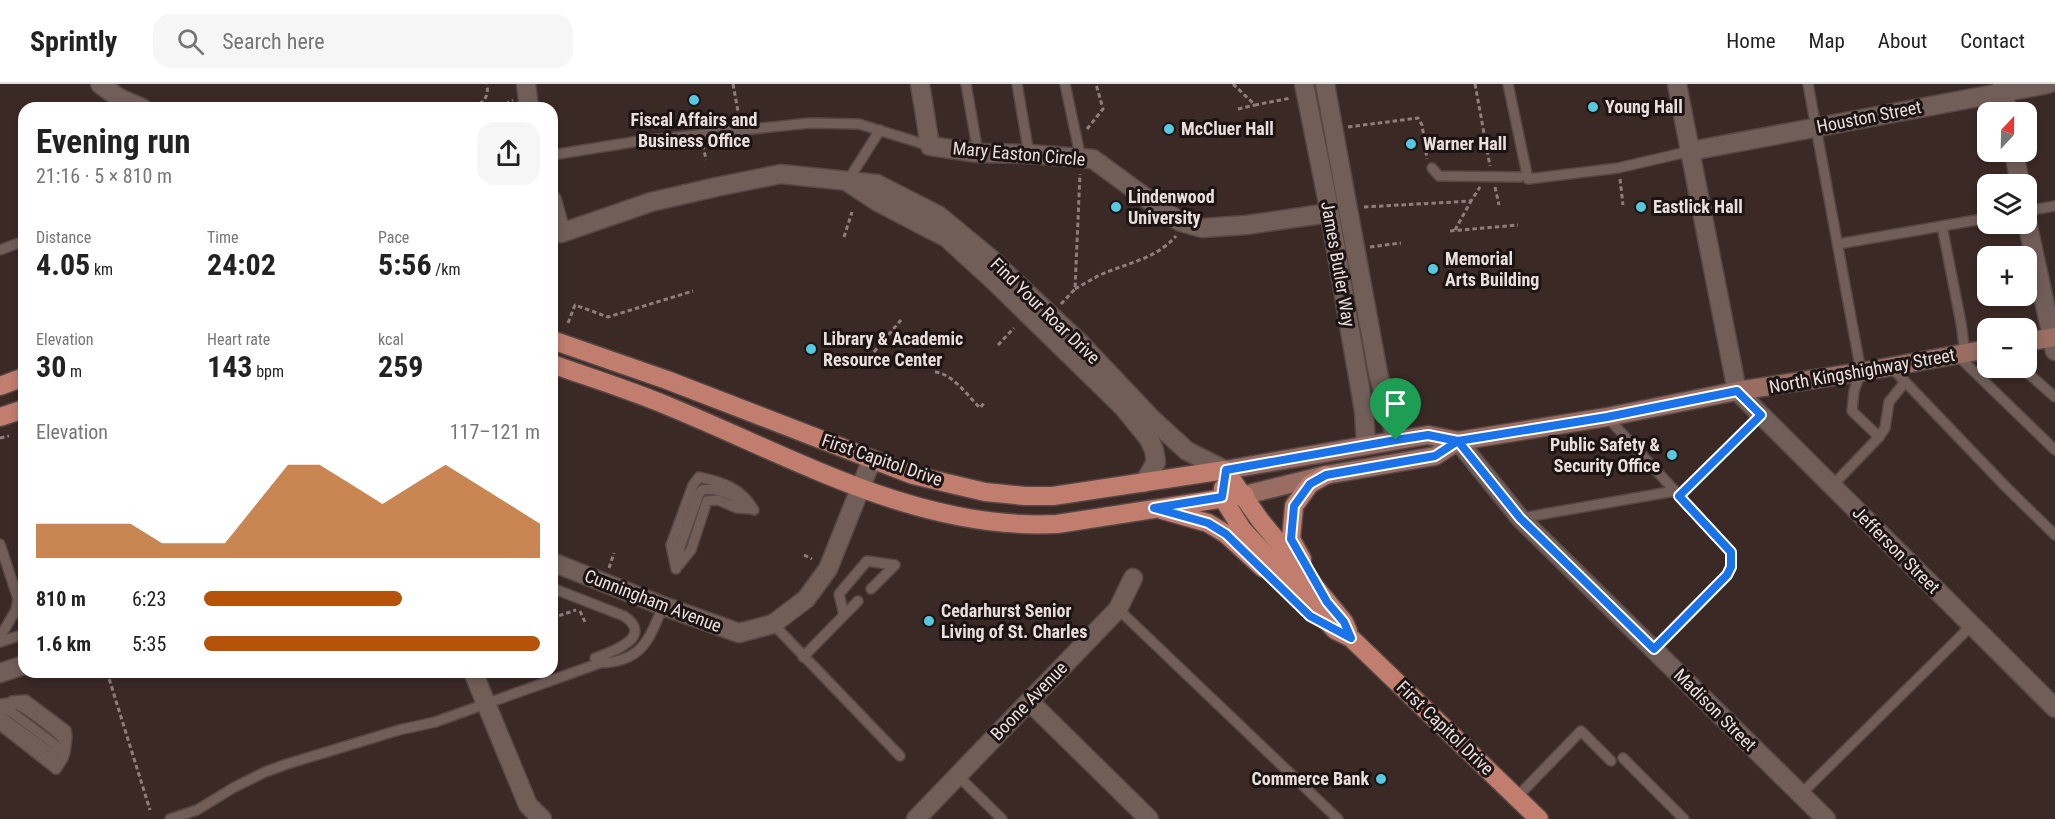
<!DOCTYPE html>
<html lang="en">
<head>
<meta charset="utf-8">
<style>
	body { margin:0; font-family:"Roboto Condensed",sans-serif; background:#f6f6f6; color:#222; height:100vh; display:flex; flex-direction:column; font-size:22px; white-space:nowrap }
	* { box-sizing:border-box; margin:0 }
	p { font-size:20px; color:#767676 }
	.icon { flex:none; width:33px; height:33px; fill:none; stroke:currentColor; stroke-width:2; stroke-linecap:round; stroke-linejoin:round }
	.map { position:relative; flex:1; overflow:hidden }
	.panel { position:absolute; left:18px; top:18px; width:540px; height:576px; display:flex; flex-direction:column; background:#fff; border-radius:18px; box-shadow:0 3px 9px #0003 }
	.panel>* { flex:none }
	.needle { width:39px; rotate:22deg }
	.controls { position:absolute; left:1977px; top:18px; display:grid; gap:12px }
	.controls a { display:grid; place-items:center; width:60px; height:60px; border-radius:12px; background:#fff; box-shadow:0 3px 9px #0003; font-size:30px }
	.pin { position:absolute; display:grid; place-items:center; width:51px; height:51px; color:#fff; margin:-62px -26px; border-radius:50% 50% 50% 0; rotate:-45deg; box-shadow:0 0 6px #0007 }
	.pin .icon { rotate:45deg }
	.round { display:grid; place-items:center; flex:none; width:63px; height:63px; border-radius:18px; background:#f6f6f6 }
	.summary { display:flex; align-items:center; justify-content:space-between; height:102px; padding:0 18px }
	h1 { font-size:33px; font-weight:700; line-height:45px }
	.metrics { display:grid; grid-template-columns:repeat(3,1fr); gap:9px; height:102px; padding:6px 18px }
	.metrics div { display:grid; align-content:center }
	.metrics b { font-size:30px; font-weight:700 }
	.metrics small { font-size:16px; font-weight:400 }
	.metrics p { font-size:16px }
	.chart { height:168px; padding:12px 18px }
	.chart p { display:flex; justify-content:space-between }
	.chart svg { width:100%; height:108px; margin-top:6px; fill:#b45309; opacity:.7 }
	ul { padding:0 18px; list-style:none; font-size:20px }
	li { display:grid; grid-template-columns:96px 72px 1fr; align-items:center; height:45px }
	li i { height:15px; border-radius:8px; background:#b45309 }
	header { display:flex; align-items:center; gap:36px; box-sizing:border-box; height:84px; padding:0 30px; background:#fff; border-bottom:2px solid #e0e0e0 }
	header strong { font-size:28px }
	nav { display:flex; gap:33px; margin-inline-start:auto; font-size:21px }
	.search { width:420px; height:54px; background:#f6f6f6; display:flex; align-items:center; gap:15px; box-sizing:border-box; padding:0 21px; border-radius:18px; color:#767676; font-size:22px }
	.map>svg:first-child { display:block }
</style>
</head>
<body>
<header>
<strong>Sprintly</strong>
<div class="search"><svg class="icon" aria-label="search" viewBox="0 0 24 24"><circle cx="10" cy="10" r="6"/><path d="M15 15l6 6"/></svg>Search here</div>
<nav><a>Home</a><a>Map</a><a>About</a><a>Contact</a></nav>
</header>
<div class="map">
<svg width="2055" height="735" viewBox="0 0 2055 735">
	<rect width="100%" height="100%" fill="#3b2926"/>
	<g fill="none" stroke-linecap="round" stroke-linejoin="round">
		<defs>
			<g id="lane">
				<polyline points="966,0 978,69"/>
				<polyline points="1017,0 1029,70"/>
				<polyline points="1065,0 1081,75"/>
				<polyline points="1508,0 1528,95 1618,84 1691,67"/>
				<polyline points="1808,0 1861,288 1854,307 1852,327 1879,353"/>
				<polyline points="552,71 639,57 810,39 859,40 930,62"/>
				<polyline points="1432,84 1439,92 1520,93"/>
				<polyline points="847,98 880,46"/>
				<polyline points="2026,127 2055,122"/>
				<polyline points="1942,142 1961,239 1965,269"/>
				<polyline points="1838,160 1988,134"/>
				<polyline points="0,166 24,157"/>
				<polyline points="1957,271 2055,366"/>
				<polyline points="1891,283 2006,403 2055,451"/>
				<polyline points="2022,284 2055,313"/>
				<polyline points="1607,333 1731,468 1731,483 1727,491 1654,565"/>
				<polyline points="1832,402 1879,353 1885,344 1889,318 1905,298"/>
				<polyline points="1679,412 1761,331"/>
				<polyline points="1521,434 1675,407"/>
				<polyline points="0,460 18,515 16,526 0,553"/>
				<path d="M677,480L680,463L699,410L702,406C717,402 738,414 750,422"/>
				<polyline points="678,482 691,466 707,417 718,416 737,424 752,425"/>
				<path d="M676,485L671,461L693,401L699,393C723,398 741,404 754,426"/>
				<path d="M552,504L624,532C655,553 612,568 595,574"/>
				<polyline points="1118,525 1338,735"/>
				<polyline points="844,531 839,510 867,477 895,481 871,505"/>
				<polyline points="773,540 900,672"/>
				<polyline points="0,558 24,550"/>
				<polyline points="803,573 858,517"/>
				<polyline points="12,617 26,616 66,646 67,652 66,661"/>
				<path d="M0,620C6,619 12,618 18,621C27,625 63,651 65,659C68,668 61,678 56,685"/>
				<polyline points="0,624 10,627 54,660 60,666 63,674"/>
				<polyline points="0,632 52,670 56,685"/>
				<polyline points="0,641 56,685"/>
				<polyline points="1623,674 1684,735"/>
				<polyline points="957,691 1002,735"/>
				<polyline points="1801,710 1972,541"/>
				<polyline points="1517,713 1581,647 1611,677"/>
				<path d="M170,735L197,726L233,704L265,688L287,680L399,646L435,638L600,579C642,578 649,556 663,522"/>
			</g>
			<g id="street">
				<polyline points="100,0 119,14 142,24"/>
				<polyline points="526,0 529,24"/>
				<polyline points="920,0 930,62 978,69 1029,70 1093,75 1165,128 1181,138 1202,144 1246,141 1329,129"/>
				<polyline points="1304,0 1327,114 1364,327 1366,361"/>
				<polyline points="1325,0 1378,289 1396,356"/>
				<polyline points="1677,0 1737,307 2055,624"/>
				<polyline points="2002,0 2007,28"/>
				<polyline points="1691,67 2048,0"/>
				<polyline points="2014,68 2020,100"/>
				<polyline points="849,99 878,118 947,154 993,196 1123,323 1149,355 1154,366 1156,378 1144,399"/>
				<polyline points="552,116 561,149 651,118 716,103 781,90 877,100 938,131 990,174 1081,260 1152,335 1187,367 1225,386"/>
				<polyline points="2026,133 2055,267"/>
				<polyline points="1458,357 1520,434 1826,735"/>
				<polyline points="552,478 663,522 739,549 773,540 806,515 828,485 872,375"/>
				<polyline points="473,588 528,721 542,735"/>
				<polyline points="0,589 24,581"/>
				<polyline points="1029,617 1149,735"/>
				<polyline points="916,735 1118,525 1133,494"/>
			</g>
			<g id="secondary">
				<polyline points="2026,258 2055,253"/>
				<polyline points="1225,386 1428,351 1458,357 1607,333 1737,307 1861,288 1988,265"/>
				<polyline points="1245,411 1326,391 1435,372 1458,357"/>
			</g>
			<g id="primary">
				<polyline points="552,256 667,296 913,391 985,408 1025,412 1053,412 1225,386"/>
				<path d="M552,280C591,294 630,306 668,322C793,373 918,447 1057,440L1245,411"/>
				<polyline points="0,302 24,293"/>
				<polyline points="0,333 24,325"/>
				<polyline points="1225,386 1260,436 1344,538 1348,547"/>
				<polyline points="1223,404 1222,413 1242,445 1335,546 1351,554 1539,735"/>
				<polyline points="1162,426 1208,439 1226,450 1263,484"/>
				<polyline points="1302,475 1291,455 1294,422 1310,400 1326,391"/>
			</g>
		</defs>
		<use href="#lane" stroke="#564744" stroke-width="12"/>
		<use href="#street" stroke="#564744" stroke-width="21"/>
		<use href="#secondary" stroke="#564744" stroke-width="21"/>
		<use href="#primary" stroke="#564744" stroke-width="21"/>
		<g stroke="#8d7e7b" stroke-width="3" stroke-dasharray="4.5 3" stroke-linecap="butt">
			<polyline points="733,0 739,33 735,34"/>
			<polyline points="1233,0 1255,21 1291,14"/>
			<polyline points="1475,0 1490,82"/>
			<path d="M473,24C484,18 489,13 487,0"/>
			<polyline points="499,24 513,16"/>
			<polyline points="1238,25 1255,21"/>
			<polyline points="653,37 655,45"/>
			<polyline points="1348,43 1418,34 1422,41 1427,75"/>
			<polyline points="1087,45 1103,25 1096,0"/>
			<polyline points="703,61 706,76"/>
			<polyline points="1620,95 1623,121"/>
			<polyline points="1495,103 1499,121"/>
			<polyline points="1364,123 1471,117 1480,103"/>
			<polyline points="1455,146 1471,117"/>
			<polyline points="1450,147 1518,141"/>
			<polyline points="844,153 852,128"/>
			<polyline points="1370,163 1401,159"/>
			<path d="M1075,205C1082,201 1089,197 1096,193C1124,179 1154,177 1176,152"/>
			<polyline points="1061,220 1075,205 1080,90"/>
			<polyline points="568,239 575,221 608,233 693,207"/>
			<polyline points="998,261 1014,244"/>
			<polyline points="874,268 901,236"/>
			<path d="M935,288C953,290 967,311 980,324L985,318"/>
			<polyline points="0,354 9,352"/>
			<polyline points="804,471 812,475"/>
			<polyline points="609,484 614,469"/>
			<polyline points="580,527 585,538"/>
			<polyline points="552,534 576,526"/>
			<polyline points="107,588 150,726"/>
		</g>
		<use href="#lane" stroke="#725e59" stroke-width="9"/>
		<use href="#street" stroke="#725e59" stroke-width="18"/>
		<use href="#secondary" stroke="#9a6d63" stroke-width="18"/>
		<use href="#primary" stroke="#c17d6d" stroke-width="18"/>
	</g>
	<g fill="none" stroke-linecap="round" stroke-linejoin="round">
		<defs>
			<polyline id="route" points="1396,356 1226,386 1222,413 1154,424 1208,439 1226,450 1310,532 1351,554 1344,538 1327,518 1291,455 1294,422 1310,400 1326,391 1435,372 1458,357 1520,434 1654,565 1727,491 1731,483 1731,468 1679,412 1761,331 1737,307 1607,333 1458,357 1428,351 1396,356"/>
		</defs>
		<use href="#route" stroke="#fff" stroke-width="12"/>
		<use href="#route" stroke="#1a73e8" stroke-width="8"/>
	</g>
	<g fill="#56c9e1" stroke="#1c1413" stroke-width="2">
		<circle cx="694" cy="16" r="6"/>
		<circle cx="1593" cy="23" r="6"/>
		<circle cx="1169" cy="45" r="6"/>
		<circle cx="1411" cy="60" r="6"/>
		<circle cx="1116" cy="123" r="6"/>
		<circle cx="1641" cy="123" r="6"/>
		<circle cx="1433" cy="185" r="6"/>
		<circle cx="811" cy="265" r="6"/>
		<circle cx="1672" cy="371" r="6"/>
		<circle cx="929" cy="537" r="6"/>
		<circle cx="1381" cy="695" r="6"/>
	</g>
	<g text-anchor="middle" stroke-width="6" stroke-linejoin="round" paint-order="stroke">
		<g font-size="18" font-weight="bold" fill="#ebdfdc" stroke="#1c1413" text-anchor="start">
			<text x="1605" y="29">Young Hall</text>
			<text x="694" y="42" text-anchor="middle">Fiscal Affairs and<tspan x="694" dy="21">Business Office</tspan></text>
			<text x="1181" y="51">McCluer Hall</text>
			<text x="1423" y="66">Warner Hall</text>
			<text x="1128" y="119">Lindenwood<tspan x="1128" dy="21">University</tspan></text>
			<text x="1653" y="129">Eastlick Hall</text>
			<text x="1445" y="181">Memorial<tspan x="1445" dy="21">Arts Building</tspan></text>
			<text x="823" y="261">Library &amp; Academic<tspan x="823" dy="21">Resource Center</tspan></text>
			<text x="1660" y="367" text-anchor="end">Public Safety &amp;<tspan x="1660" dy="21">Security Office</tspan></text>
			<text x="941" y="533">Cedarhurst Senior<tspan x="941" dy="21">Living of St. Charles</tspan></text>
			<text x="1369" y="701" text-anchor="end">Commerce Bank</text>
		</g>
		<g font-size="18" fill="#ebdfdc" stroke="#1c1413">
			<text transform="translate(1869 33) rotate(-11)" y="6">Houston Street</text>
			<text transform="translate(1019 70) rotate(5)" y="6">Mary Easton Circle</text>
			<text transform="translate(1338 180) rotate(80)" y="6">James Butler Way</text>
			<text transform="translate(1045 227) rotate(44)" y="6">Find Your Roar Drive</text>
			<text transform="translate(1862 287) rotate(-10)" y="6">North Kingshighway Street</text>
			<text transform="translate(882 376) rotate(19)" y="6">First Capitol Drive</text>
			<text transform="translate(1896 466) rotate(45)" y="6">Jefferson Street</text>
			<text transform="translate(653 517) rotate(21)" y="6">Cunningham Avenue</text>
			<text transform="translate(1029 617) rotate(-46)" y="6">Boone Avenue</text>
			<text transform="translate(1715 626) rotate(45)" y="6">Madison Street</text>
			<text transform="translate(1445 644) rotate(44)" y="6">First Capitol Drive</text>
		</g>
	</g>
</svg>
<div class="controls">
<a><svg class="needle" viewBox="-14 -14 28 28"><path d="M0-13l5 13h-10z" fill="#e53935"/><path d="M0 13l5-13h-10z" fill="#767676"/></svg></a>
<a><svg class="icon" aria-label="layers" viewBox="0 0 24 24"><path d="M12 4l9 5-9 5-9-5zM3 14l9 5 9-5"/></svg></a>
<a>+</a>
<a>−</a>
</div>
<div class="pin" style="left:1396px;top:356px;background:#1e9e55"><svg class="icon" aria-label="arrive" viewBox="0 0 24 24"><path d="M6 21V4h12l-3 4 3 4H6"/></svg></div>
<section class="panel">
<div class="summary"><div><h1>Evening run</h1><p>21:16 · 5 × 810 m</p></div><a class="round"><svg class="icon" aria-label="share" viewBox="0 0 24 24"><path d="M12 15V3M7 8l5-5 5 5M5 13v7h14v-7"/></svg></a></div>
<div class="metrics">
<div><p>Distance</p><b>4.05<small> km</small></b></div>
<div><p>Time</p><b>24:02</b></div>
<div><p>Pace</p><b>5:56<small> /km</small></b></div>
</div>
<div class="metrics">
<div><p>Elevation</p><b>30<small> m</small></b></div>
<div><p>Heart rate</p><b>143<small> bpm</small></b></div>
<div><p>kcal</p><b>259</b></div>
</div>
<div class="chart"><p><span>Elevation</span>117–121 m</p>
<svg viewBox="0 0 160 44" preserveAspectRatio="none"><path d="M0 44V30L10 30L20 30L30 30L40 38L50 38L60 38L70 22L80 6L90 6L100 14L110 22L120 14L130 6L140 14L150 22L160 30V44z"/></svg>
</div>
<ul>
<li><b>810 m</b>6:23<i style="width:59%"></i></li>
<li><b>1.6 km</b>5:35<i style="width:100%"></i></li>
</ul>
</section>
</div>
</body>
</html>
